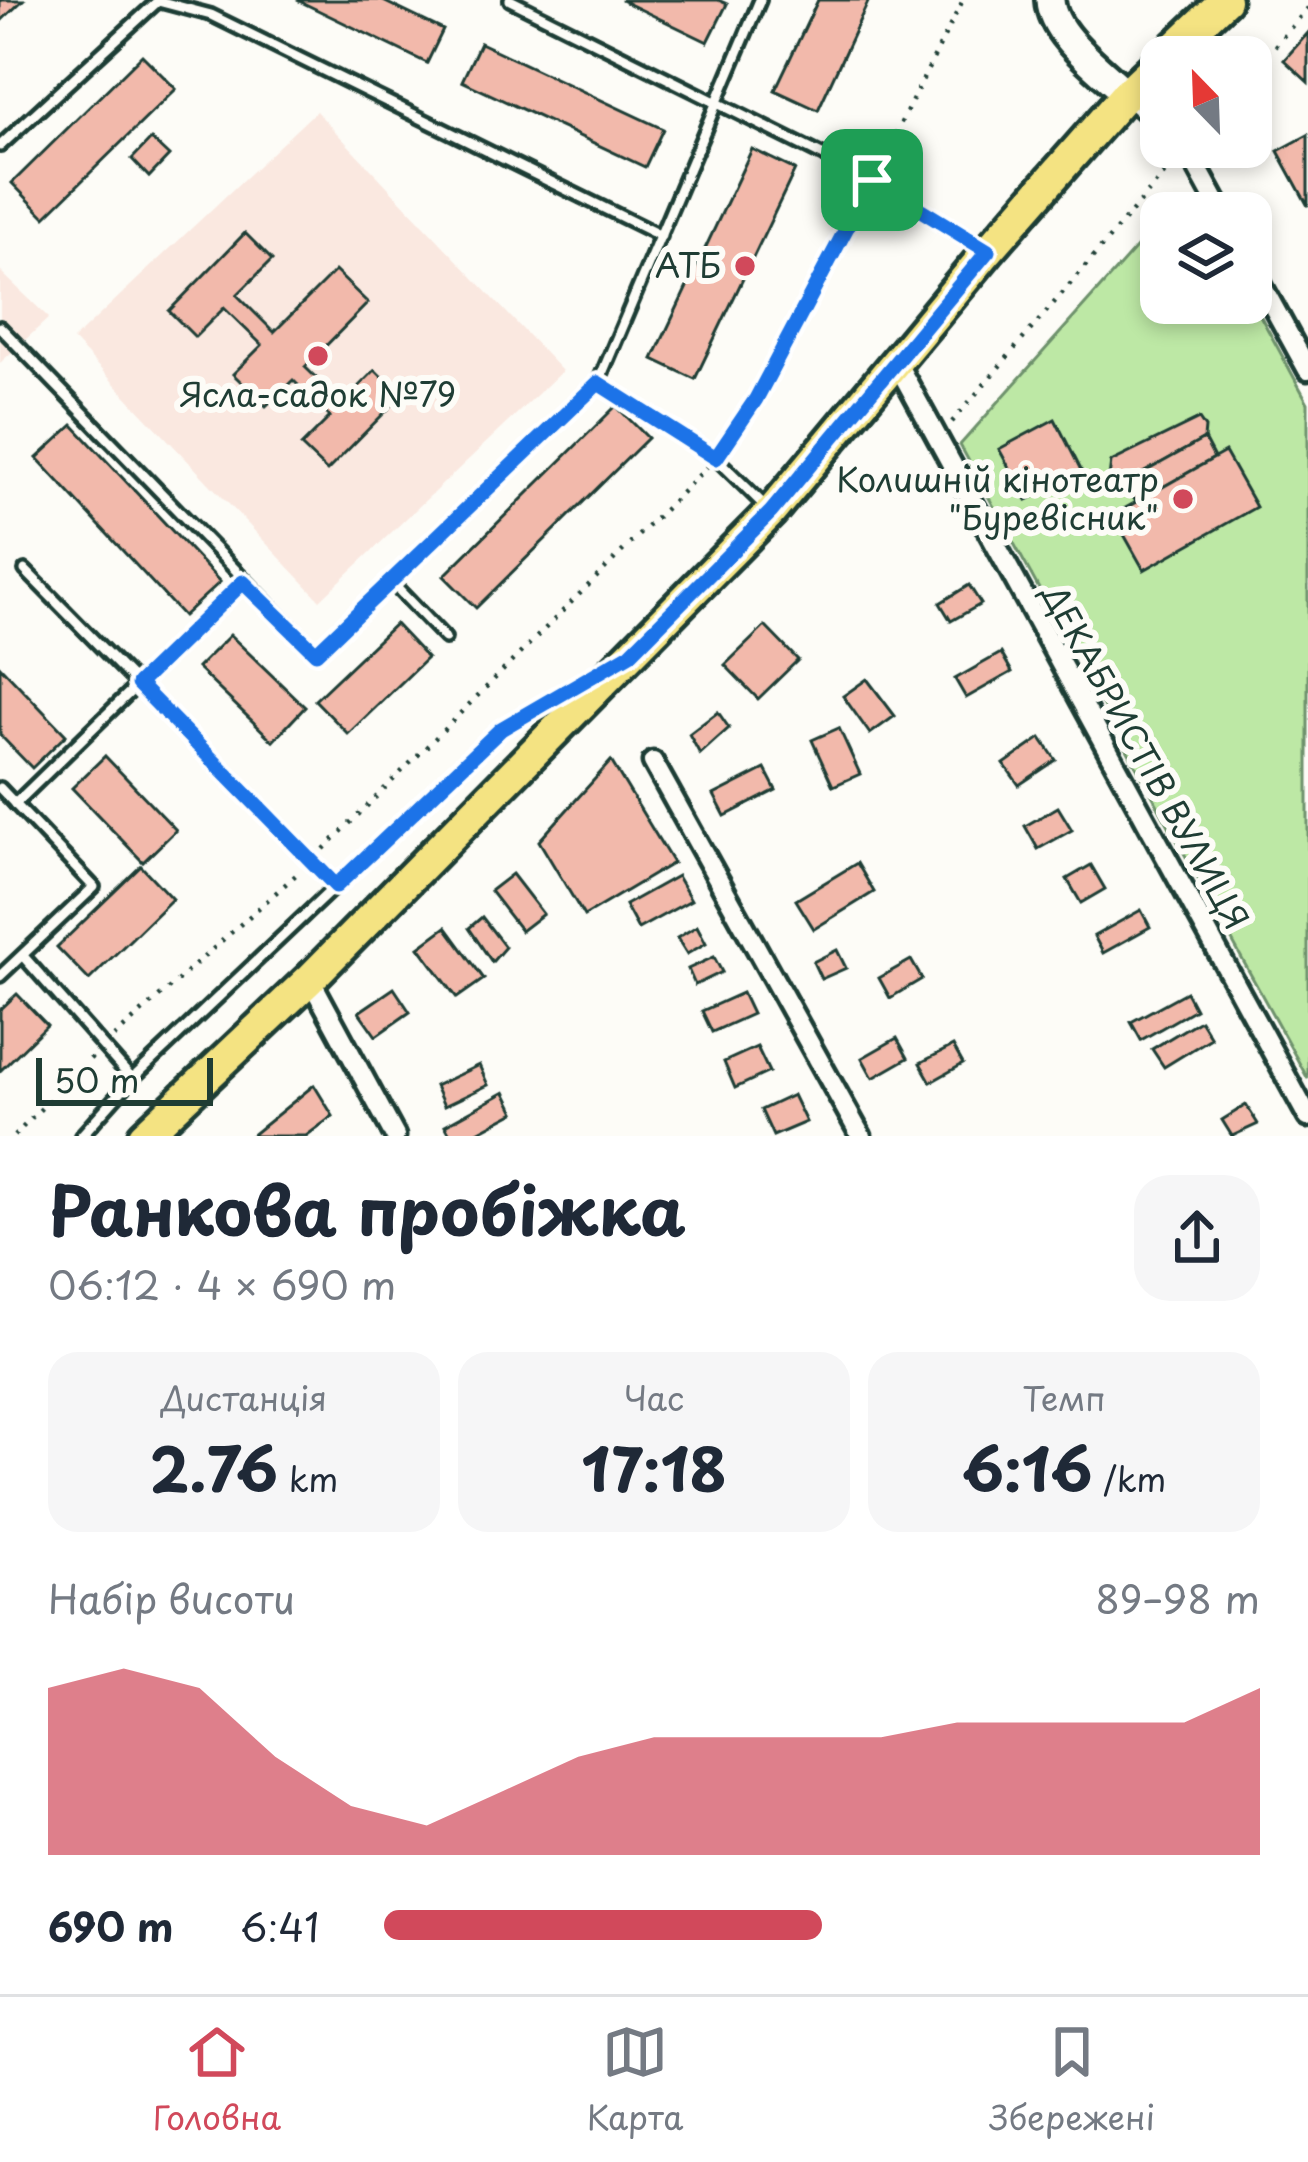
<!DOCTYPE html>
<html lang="uk">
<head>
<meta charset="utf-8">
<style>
	body { margin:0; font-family:"Playpen Sans",sans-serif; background:#f6f6f7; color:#1f2937; height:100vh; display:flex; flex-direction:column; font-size:45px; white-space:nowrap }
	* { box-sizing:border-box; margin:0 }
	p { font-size:39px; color:#747a83 }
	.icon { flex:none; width:66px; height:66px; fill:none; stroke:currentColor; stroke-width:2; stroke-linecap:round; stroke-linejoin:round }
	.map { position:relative; height:1136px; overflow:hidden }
	.panel { display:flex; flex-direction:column; background:#fff; flex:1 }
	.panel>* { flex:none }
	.needle { width:78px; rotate:337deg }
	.tools { position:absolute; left:1140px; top:36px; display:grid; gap:24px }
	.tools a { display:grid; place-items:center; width:132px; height:132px; border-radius:24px; background:#fff; box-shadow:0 6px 18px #0003; font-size:60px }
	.scale { position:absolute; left:36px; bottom:30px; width:177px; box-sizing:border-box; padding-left:12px; border:6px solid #1f3d34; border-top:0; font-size:33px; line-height:42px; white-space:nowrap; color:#1f3d34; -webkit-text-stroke:9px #fdfcf7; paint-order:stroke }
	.pin { position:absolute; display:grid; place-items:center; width:102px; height:102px; color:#fff; margin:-51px; border-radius:24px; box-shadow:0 6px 18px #0006 }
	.round { display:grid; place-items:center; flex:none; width:126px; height:126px; border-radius:36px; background:#f6f6f7 }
	.overview { display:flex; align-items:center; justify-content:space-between; height:204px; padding:0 48px }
	h1 { font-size:66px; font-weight:700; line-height:90px }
	.stats { display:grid; grid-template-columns:repeat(3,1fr); gap:18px; height:204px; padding:12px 48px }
	.stats div { display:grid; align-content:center; border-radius:30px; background:#f6f6f7; text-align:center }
	.stats b { font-size:60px; font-weight:700 }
	.stats small { font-size:33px; font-weight:400 }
	.stats p { font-size:33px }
	.chart { height:336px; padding:24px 48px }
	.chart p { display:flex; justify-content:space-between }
	.chart svg { width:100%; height:216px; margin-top:12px; fill:#d1495b; opacity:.7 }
	ul { padding:0 48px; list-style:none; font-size:39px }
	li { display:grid; grid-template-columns:192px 144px 1fr; align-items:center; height:90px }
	li i { height:30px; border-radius:15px; background:#d1495b }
	.tabs { display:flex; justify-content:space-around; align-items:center; height:168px; border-top:3px solid #e0e1e3; background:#fff; font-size:33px; color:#747a83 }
	.tabs a { display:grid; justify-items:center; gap:6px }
	.tabs .current { color:#d1495b }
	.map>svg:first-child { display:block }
</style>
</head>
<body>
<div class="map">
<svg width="1308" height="1136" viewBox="0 0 1308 1136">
	<rect width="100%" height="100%" fill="#fdfcf7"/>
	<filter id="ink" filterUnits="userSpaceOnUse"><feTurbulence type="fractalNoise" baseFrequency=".00833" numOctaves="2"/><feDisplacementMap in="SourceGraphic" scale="24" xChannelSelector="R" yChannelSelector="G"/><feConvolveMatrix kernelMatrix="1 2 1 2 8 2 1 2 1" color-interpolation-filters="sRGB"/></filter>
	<g filter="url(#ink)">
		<g fill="#fae8e0">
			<polygon points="316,111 562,371 320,600 73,340"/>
			<polygon points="0,271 49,318 0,363"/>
		</g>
		<polygon fill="#bde8a5" stroke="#6e926c" stroke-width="3" points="1161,220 1161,303 1251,303 1251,299 1308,403 1308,1079 960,445"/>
		<g fill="#f2b9ab" stroke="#1f3d34" stroke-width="3">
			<polygon points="0,0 23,0 0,22"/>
			<polygon points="297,0 381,0 443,30 427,63"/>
			<polygon points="621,0 718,0 727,4 708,42"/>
			<polygon points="818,0 869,0 818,110 775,90"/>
			<polygon points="1308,33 1308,82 1284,60"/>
			<polygon points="480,43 663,129 645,167 462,81"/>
			<polygon points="142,55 176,89 45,217 12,183"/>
			<polygon points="1308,135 1308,206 1278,151"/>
			<polygon points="151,139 169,156 149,177 132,159"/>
			<polygon points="752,149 795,170 695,379 653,359"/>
			<polygon points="245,233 272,260 237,295 274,332 335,271 368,303 305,367 342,403 375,370 401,396 327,471 301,446 330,417 293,380 266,406 233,374 262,345 224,308 195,337 169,311"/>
			<polygon points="616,406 648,438 476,608 444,576"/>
			<polygon points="1055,419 1082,472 1027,500 999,449"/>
			<polygon points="1199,419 1205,428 1204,439 1125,483 1109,478 1111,462"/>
			<polygon points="73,425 220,582 183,616 37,458"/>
			<polygon points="1204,439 1214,458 1136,502 1125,483"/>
			<polygon points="1225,452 1256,507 1144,570 1113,515"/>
			<polygon points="969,585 981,604 951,621 940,603"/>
			<polygon points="395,624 427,658 348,734 315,700"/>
			<polygon points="765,626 798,660 758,699 725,665"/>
			<polygon points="230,635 305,707 273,741 197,668"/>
			<polygon points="1001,653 1012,672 966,698 955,679"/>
			<polygon points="0,666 66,735 32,768 0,735"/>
			<polygon points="867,679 895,716 870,734 843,696"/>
			<polygon points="718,712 729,728 700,754 689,734"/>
			<polygon points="839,728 860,774 833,786 812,740"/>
			<polygon points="1041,738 1056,760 1019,785 1004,764"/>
			<polygon points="105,756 176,830 143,862 72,788"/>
			<polygon points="611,761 673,863 584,916 539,841"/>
			<polygon points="765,769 776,790 725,816 714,795"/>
			<polygon points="1058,807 1072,830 1038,849 1025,826"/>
			<polygon points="857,863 874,892 814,929 796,900"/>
			<polygon points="1091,865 1105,889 1081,903 1067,879"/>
			<polygon points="141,866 172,899 89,980 57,947"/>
			<polygon points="512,874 543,914 521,931 490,891"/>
			<polygon points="677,876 691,900 638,929 625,905"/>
			<polygon points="1141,910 1150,927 1103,953 1094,936"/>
			<polygon points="482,917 505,947 492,962 469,928"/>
			<polygon points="697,926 706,943 687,954 677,938"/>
			<polygon points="446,927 484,979 457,998 419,947"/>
			<polygon points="837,950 846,968 821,979 813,962"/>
			<polygon points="714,957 722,972 695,985 688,969"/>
			<polygon points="911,960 922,979 890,998 879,978"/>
			<polygon points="394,988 410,1012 376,1036 359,1012"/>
			<polygon points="1186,992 1195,1009 1141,1040 1131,1022"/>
			<polygon points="742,993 752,1014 712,1032 702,1011"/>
			<polygon points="17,994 47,1025 0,1071 0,1010"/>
			<polygon points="1200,1020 1211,1038 1164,1067 1152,1049"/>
			<polygon points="897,1038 908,1058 873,1078 862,1058"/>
			<polygon points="953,1046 963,1064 931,1082 920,1063"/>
			<polygon points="757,1047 769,1072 735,1088 724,1062"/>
			<polygon points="479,1065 488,1085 444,1106 435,1086"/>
			<polygon points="314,1085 333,1116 306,1136 251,1136"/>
			<polygon points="505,1092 515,1112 470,1136 451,1136 445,1125"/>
			<polygon points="793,1095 806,1122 773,1136 761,1110"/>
			<polygon points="1246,1105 1258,1124 1232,1136 1222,1120"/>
		</g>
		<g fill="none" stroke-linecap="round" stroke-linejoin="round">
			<defs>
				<g id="lane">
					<polyline points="510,0 872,180 983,249"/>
					<polyline points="0,146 158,1 211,15 661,236"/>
					<polyline points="0,327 316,653 598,383 760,0"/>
					<polyline points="598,383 716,458 767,508"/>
					<polyline points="25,570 336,886"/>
					<polyline points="392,583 445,638"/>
					<polyline points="0,788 94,887 0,976"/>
					<polyline points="15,804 243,582"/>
					<polyline points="23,956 132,1079"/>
					<polyline points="81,1136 132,1079 501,729 593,676"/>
				</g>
				<g id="street">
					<polyline points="1126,94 1161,125"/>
					<polyline points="1186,147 1222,213"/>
					<polyline points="1251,266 1308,370"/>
					<polyline points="896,362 1308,1117"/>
					<polyline points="653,762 861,1136"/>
					<polyline points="310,979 395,1136"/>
				</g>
				<path id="secondary" d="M1050,0C1052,36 1102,70 1126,94"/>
				<g id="primary">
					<polyline points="1165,57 1225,0"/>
					<polyline points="144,1136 310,979 771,512 988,251 1126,94 1161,61"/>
				</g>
			</defs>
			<use href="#lane" stroke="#1f3d34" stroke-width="18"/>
			<use href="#street" stroke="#1f3d34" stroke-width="27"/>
			<use href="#secondary" stroke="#1f3d34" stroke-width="36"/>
			<use href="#primary" stroke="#1f3d34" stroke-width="39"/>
			<g stroke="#1f3d34" stroke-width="4.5" stroke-dasharray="3 9" stroke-linecap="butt">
				<polyline points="1251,73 1308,8"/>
				<polyline points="879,166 963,0"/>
				<polyline points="952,422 1171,166"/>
				<polyline points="725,444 756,399 865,192"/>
				<polyline points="324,849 707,467"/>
				<polyline points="114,1037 298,873"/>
				<polyline points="14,1136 92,1057"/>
			</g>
			<use href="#lane" stroke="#fdfcf7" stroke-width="9"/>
			<use href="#street" stroke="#fdfcf7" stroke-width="18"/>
			<use href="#secondary" stroke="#fdfcf7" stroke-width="27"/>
			<use href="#primary" stroke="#f4e382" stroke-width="30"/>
		</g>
	</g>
	<g fill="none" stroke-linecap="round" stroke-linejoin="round" filter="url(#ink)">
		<defs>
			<polygon id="route" points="872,180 988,251 771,512 630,654 501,729 336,886 138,684 243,582 316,653 598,383 716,458 756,399"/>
		</defs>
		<use href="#route" stroke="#fff" stroke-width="24"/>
		<use href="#route" stroke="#1a73e8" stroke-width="15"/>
	</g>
	<g fill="#d1495b" stroke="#fdfcf7" stroke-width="4.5">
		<circle cx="745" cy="266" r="12"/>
		<circle cx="318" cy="356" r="12"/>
		<circle cx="1183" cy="499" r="12"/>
	</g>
	<g text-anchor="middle" stroke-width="12" stroke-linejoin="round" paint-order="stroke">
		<g font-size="33" fill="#1f3d34" stroke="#fdfcf7" text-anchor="end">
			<text x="721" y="278">АТБ</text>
			<text x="318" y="407" text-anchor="middle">Ясла-садок №79</text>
			<text x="1159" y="492">Колишній кінотеатр<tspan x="1159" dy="38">"Буревісник"</tspan></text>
		</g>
		<g font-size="33" fill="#1f3d34" stroke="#fdfcf7">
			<text transform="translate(1145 757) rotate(61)" y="12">ДЕКАБРИСТІВ ВУЛИЦЯ</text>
		</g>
	</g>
</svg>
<div class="tools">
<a><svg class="needle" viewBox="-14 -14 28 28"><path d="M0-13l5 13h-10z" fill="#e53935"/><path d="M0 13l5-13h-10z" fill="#747a83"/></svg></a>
<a><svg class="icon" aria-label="layers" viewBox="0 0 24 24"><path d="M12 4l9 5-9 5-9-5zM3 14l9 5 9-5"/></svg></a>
</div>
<div class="scale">50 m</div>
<div class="pin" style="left:872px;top:180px;background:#1e9e55"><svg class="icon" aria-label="arrive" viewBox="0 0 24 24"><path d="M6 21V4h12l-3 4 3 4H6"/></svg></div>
</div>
<section class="panel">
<div class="overview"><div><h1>Ранкова пробіжка</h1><p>06:12 · 4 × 690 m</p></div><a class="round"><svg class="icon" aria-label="share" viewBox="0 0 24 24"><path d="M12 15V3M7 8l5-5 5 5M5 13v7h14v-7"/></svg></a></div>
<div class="stats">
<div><p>Дистанція</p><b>2.76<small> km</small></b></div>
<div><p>Час</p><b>17:18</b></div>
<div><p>Темп</p><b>6:16<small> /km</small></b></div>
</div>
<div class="chart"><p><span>Набір висоти</span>89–98 m</p>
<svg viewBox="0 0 160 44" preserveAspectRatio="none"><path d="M0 44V10L10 6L20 10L30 24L40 34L50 38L60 31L70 24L80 20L90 20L100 20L110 20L120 17L130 17L140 17L150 17L160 10V44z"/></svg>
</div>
<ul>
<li><b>690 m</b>6:41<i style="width:50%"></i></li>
</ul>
</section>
<nav class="tabs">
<a class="current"><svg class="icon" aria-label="home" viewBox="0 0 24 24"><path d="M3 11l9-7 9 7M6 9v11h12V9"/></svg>Головна</a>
<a><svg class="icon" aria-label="map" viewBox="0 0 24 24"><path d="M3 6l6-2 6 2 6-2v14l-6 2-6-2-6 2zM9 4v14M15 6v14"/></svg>Карта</a>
<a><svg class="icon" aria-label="saved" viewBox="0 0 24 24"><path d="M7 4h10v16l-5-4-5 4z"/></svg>Збережені</a>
</nav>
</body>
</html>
